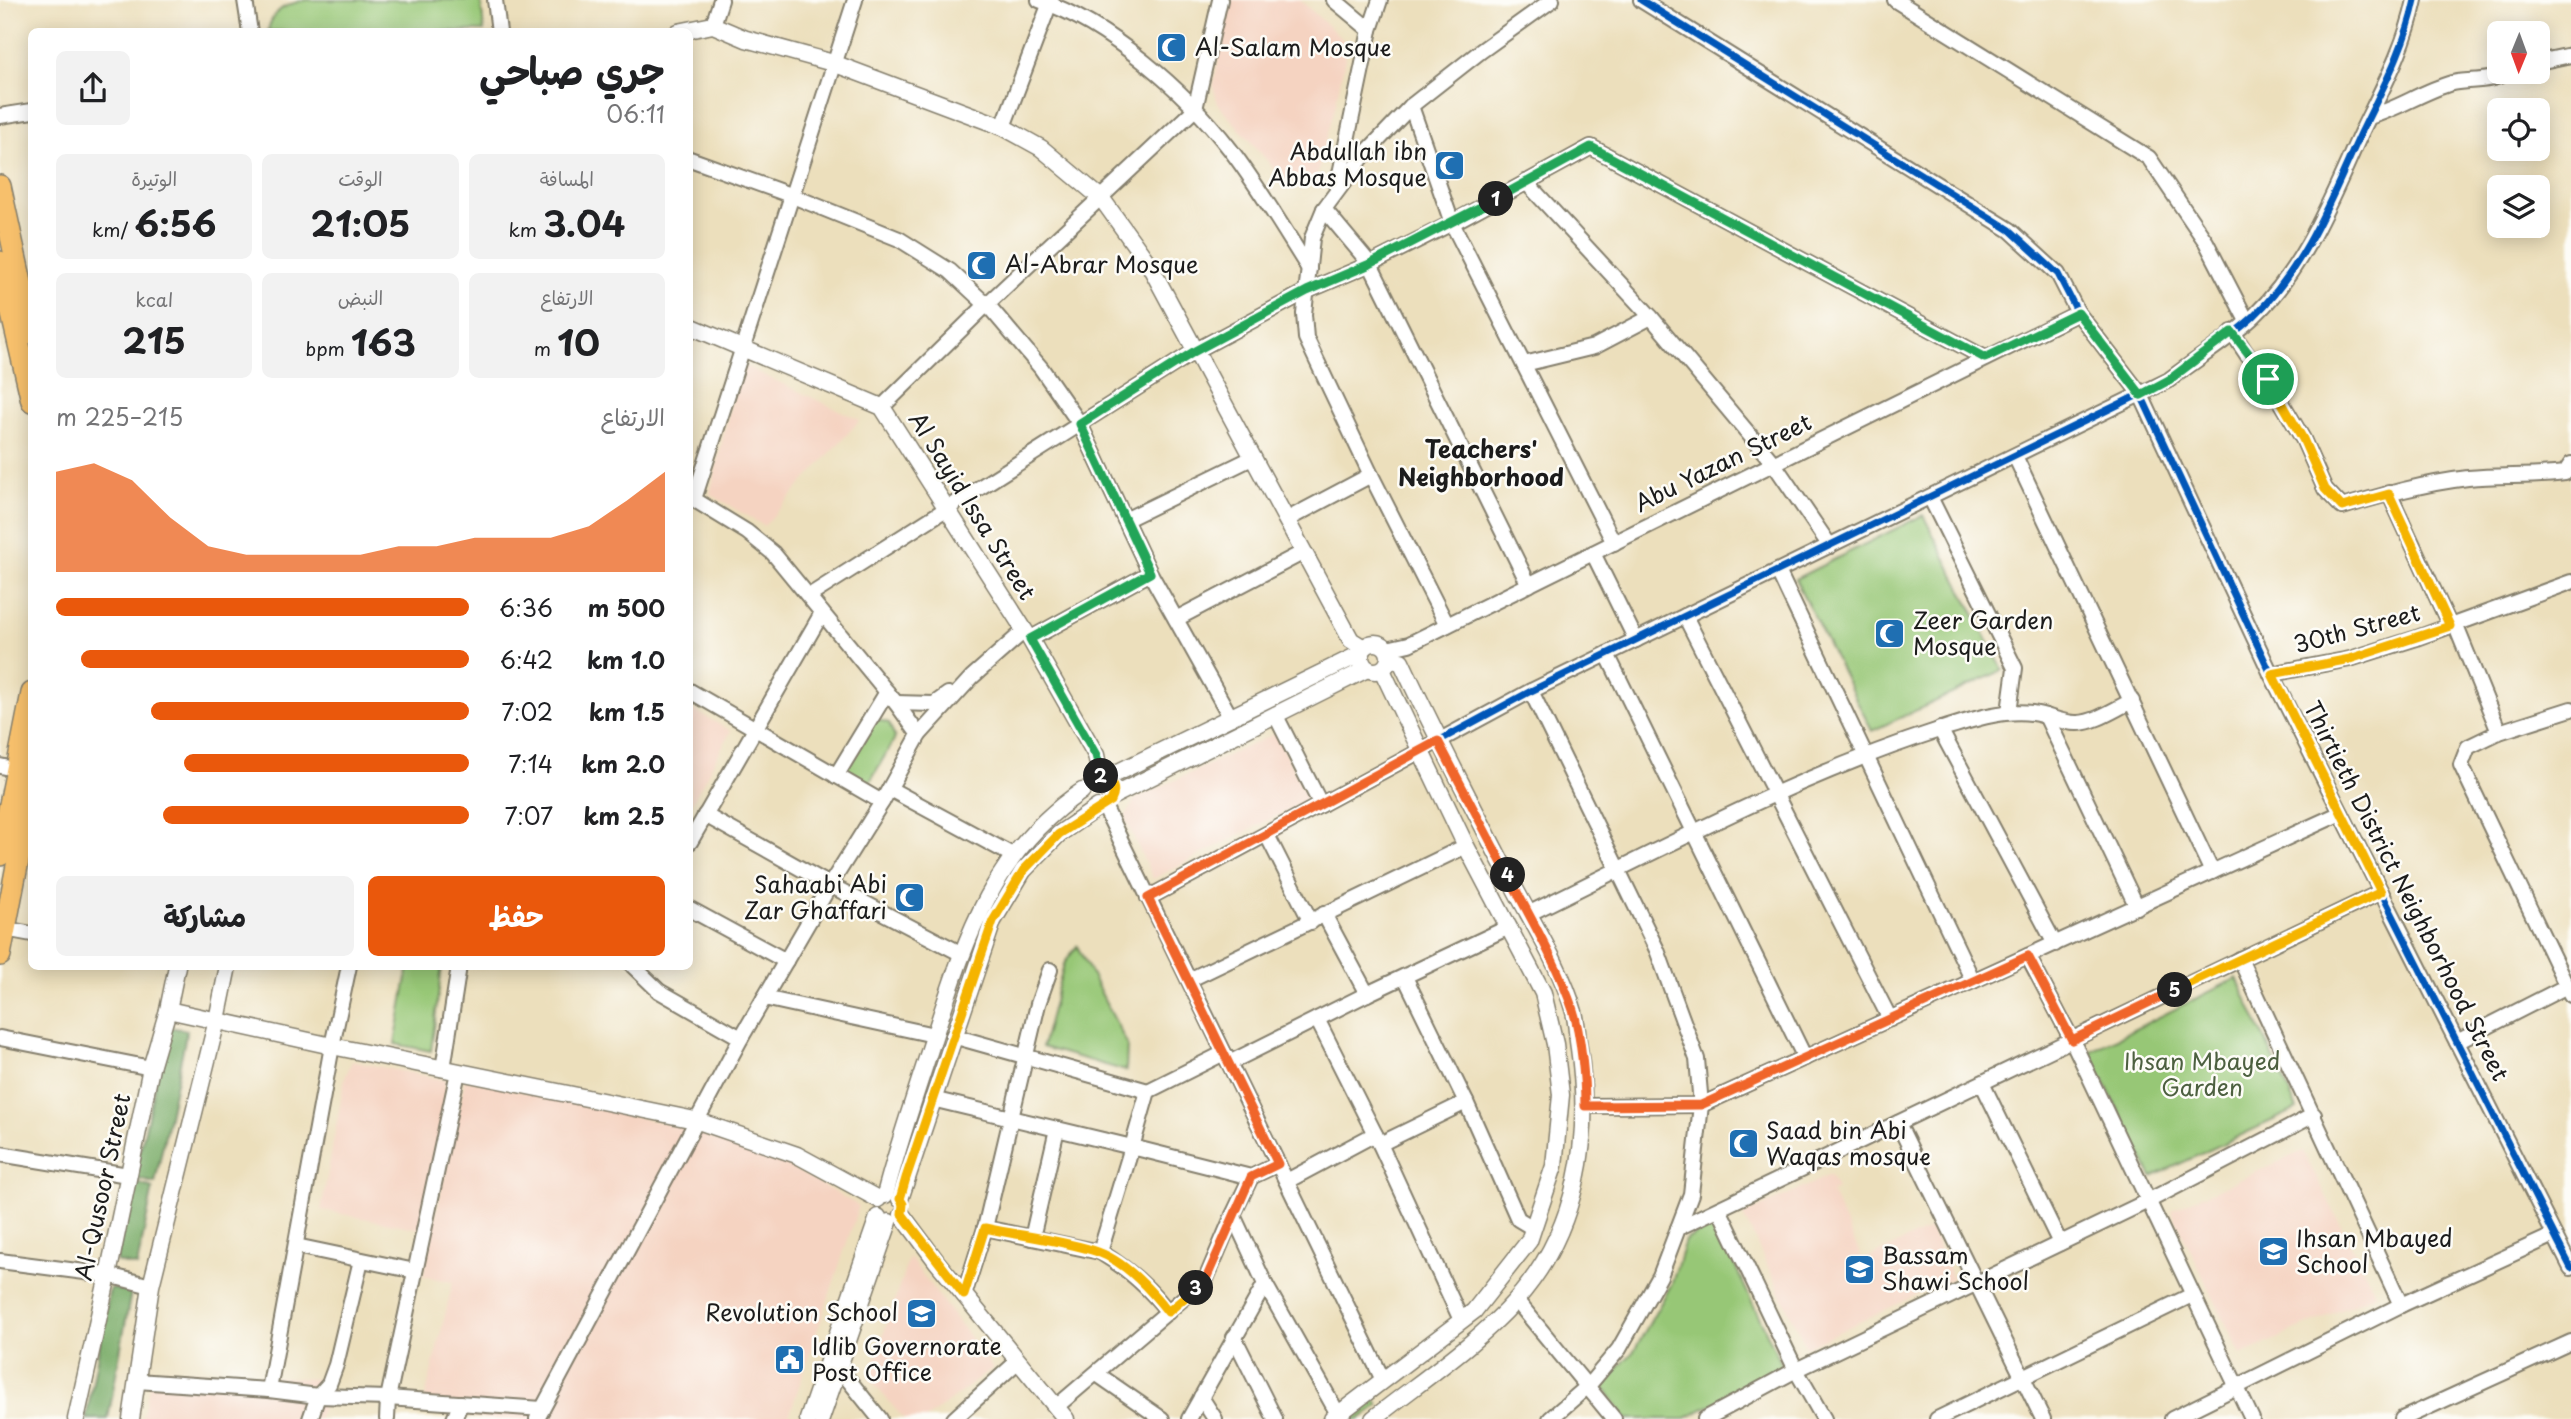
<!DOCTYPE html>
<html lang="ar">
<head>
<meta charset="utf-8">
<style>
	body { margin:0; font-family:"Playpen Sans","Playpen Sans Arabic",sans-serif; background:#f2f2f2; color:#202124; direction:rtl; height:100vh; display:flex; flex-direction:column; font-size:26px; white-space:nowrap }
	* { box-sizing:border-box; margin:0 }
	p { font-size:23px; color:#757577 }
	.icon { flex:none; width:38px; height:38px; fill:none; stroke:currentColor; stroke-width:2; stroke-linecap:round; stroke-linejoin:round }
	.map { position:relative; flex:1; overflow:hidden; direction:ltr }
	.sheet { position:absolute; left:28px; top:28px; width:665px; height:942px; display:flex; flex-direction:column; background:#fff; border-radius:10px; box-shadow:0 4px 18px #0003; direction:rtl }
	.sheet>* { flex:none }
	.needle { width:46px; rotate:181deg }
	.controls { position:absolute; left:2487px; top:21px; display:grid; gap:14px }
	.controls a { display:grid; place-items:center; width:63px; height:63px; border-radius:10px; background:#fff; box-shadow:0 4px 18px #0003; font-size:35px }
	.pin { position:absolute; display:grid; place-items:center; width:60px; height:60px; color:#fff; margin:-30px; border:4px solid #fff; border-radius:50%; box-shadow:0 2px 7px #0007 }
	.km { position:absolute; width:35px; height:35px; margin:-18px; border-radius:50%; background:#222; color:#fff; font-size:19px; line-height:35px; text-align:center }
	.round { display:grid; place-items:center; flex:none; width:74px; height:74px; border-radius:10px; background:#f2f2f2 }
	.headline { display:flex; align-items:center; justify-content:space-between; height:119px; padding:0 28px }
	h1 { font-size:38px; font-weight:700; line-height:52px }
	.metrics { display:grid; grid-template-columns:repeat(3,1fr); gap:10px; height:119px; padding:7px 28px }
	.metrics div { display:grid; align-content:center; border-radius:10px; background:#f2f2f2; text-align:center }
	.metrics b { font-size:35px; font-weight:700 }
	.metrics small { font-size:19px; font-weight:400 }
	.metrics p { font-size:19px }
	.chart { height:196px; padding:14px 28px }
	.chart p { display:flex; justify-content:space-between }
	.chart svg { width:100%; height:126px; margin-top:7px; fill:#ea580c; opacity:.7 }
	.action { display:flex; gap:14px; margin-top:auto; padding:14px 28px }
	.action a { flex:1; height:80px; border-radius:10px; background:#ea580c; color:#fff; font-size:28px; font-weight:700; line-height:80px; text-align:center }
	.action a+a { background:#f2f2f2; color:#202124 }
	ul { padding:0 28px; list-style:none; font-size:23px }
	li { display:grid; grid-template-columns:112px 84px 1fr; align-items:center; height:52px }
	li i { height:18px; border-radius:9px; background:#ea580c }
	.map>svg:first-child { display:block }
</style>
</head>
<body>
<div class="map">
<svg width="2571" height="1419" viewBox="0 0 2571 1419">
	<rect width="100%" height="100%" fill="#fdfcf7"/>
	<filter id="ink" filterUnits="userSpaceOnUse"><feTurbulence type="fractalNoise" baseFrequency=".0143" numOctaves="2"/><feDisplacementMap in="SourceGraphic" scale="14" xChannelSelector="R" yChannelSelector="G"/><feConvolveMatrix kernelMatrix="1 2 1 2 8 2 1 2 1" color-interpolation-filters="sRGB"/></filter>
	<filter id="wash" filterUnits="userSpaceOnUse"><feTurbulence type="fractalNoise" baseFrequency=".00686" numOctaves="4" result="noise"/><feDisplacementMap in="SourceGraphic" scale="28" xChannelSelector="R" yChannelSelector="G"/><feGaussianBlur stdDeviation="1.57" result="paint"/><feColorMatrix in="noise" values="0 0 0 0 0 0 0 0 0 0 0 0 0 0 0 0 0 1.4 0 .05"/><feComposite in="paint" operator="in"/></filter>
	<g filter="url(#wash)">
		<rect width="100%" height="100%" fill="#ecdfbc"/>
		<g fill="#f5d3c1">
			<polygon points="1230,0 1300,0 1348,44 1335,107 1316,179 1313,185 1284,180 1218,104 1213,86"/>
			<polygon points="740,364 860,420 764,526 710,494"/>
			<polygon points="690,708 731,731 690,806"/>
			<polygon points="1276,733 1308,800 1153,879 1125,818 1135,799"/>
			<polygon points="352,1061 445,1080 446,1103 420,1229 321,1210 345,1077"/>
			<polygon points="465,1079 673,1125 779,1161 859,1206 788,1419 488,1419 422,1410 453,1282 423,1276"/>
			<polygon points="2303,1151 2376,1294 2241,1355 2171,1210"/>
			<polygon points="1830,1175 1837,1189 1831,1192 1863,1260 1930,1229 1953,1278 1806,1347 1743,1215"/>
			<polygon points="909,1257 993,1368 926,1419 904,1419 869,1378"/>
			<polygon points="153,1369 331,1380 318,1419 142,1419"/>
		</g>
		<g fill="#97c776" stroke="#5a7249" stroke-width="2">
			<path d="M306,0H481L484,31H268C272,10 286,4 306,0Z"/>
			<polygon points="1923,515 2003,670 1872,731 1795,579"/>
			<polygon points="876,719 889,723 895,738 867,787 841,773"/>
			<polygon points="1077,946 1127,1044 1126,1071 1042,1047 1064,964"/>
			<polygon points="409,966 442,966 431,1051 395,1044"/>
			<polygon points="2237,978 2297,1109 2152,1177 2089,1052"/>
			<polygon points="1715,1224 1783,1367 1684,1419 1626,1419 1602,1385 1634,1351 1672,1283 1685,1240"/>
			<polygon points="1373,1397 1379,1405 1360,1419 1345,1419"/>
		</g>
		<g fill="#79ac67" stroke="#4a6442" stroke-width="2">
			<polygon points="168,1027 187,1030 155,1183 134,1178"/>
			<polygon points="133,1182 153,1188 137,1266 116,1262"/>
			<polygon points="110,1288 131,1292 108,1419 86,1419"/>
		</g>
	</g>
	<g filter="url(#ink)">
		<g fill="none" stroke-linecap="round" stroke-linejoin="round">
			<defs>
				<g id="minor">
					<polyline points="245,0 250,32"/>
					<polyline points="495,0 499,32"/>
					<path d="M1039,0C1109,24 1185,91 1230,149C1259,187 1283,228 1309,269"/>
					<polyline points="1334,0 1370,30"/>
					<polyline points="1641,0 2010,230 2058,274 2078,313 2141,395 2271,674 2571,1268"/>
					<polyline points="1895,0 2149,158 2206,242 2247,321"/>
					<polyline points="713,25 721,0"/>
					<polyline points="2538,62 2571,55"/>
					<polyline points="1411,106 1452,223 1614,543"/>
					<polyline points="0,116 32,111"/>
					<path d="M2369,117C2398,109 2423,91 2452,83C2469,79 2492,83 2506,72"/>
					<polyline points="1003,127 1051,0"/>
					<polyline points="690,159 790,195 899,239 950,271 992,310 1041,368 1080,424 1150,573 1231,718"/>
					<polyline points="1526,182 1651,317 1774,464 1830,546"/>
					<polyline points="1337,188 1370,30 1380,0"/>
					<polyline points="1324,209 1370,264 1529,585"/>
					<path d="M2232,332L2248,356L2268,379L2303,439L2325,489L2342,507C2383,495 2425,483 2468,478C2500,475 2533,477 2565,473L2571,464"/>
					<polyline points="1524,364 1594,347 1651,317"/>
					<polyline points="882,407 986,305 1195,109 1220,0"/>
					<polyline points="2015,456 2212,872"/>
					<polyline points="2389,493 2450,626"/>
					<polyline points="690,497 747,532 773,553 896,703 919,735"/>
					<polyline points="1930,497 2015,668 2009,712"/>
					<polyline points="694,499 855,0"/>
					<polyline points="1125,520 1252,458"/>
					<polyline points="1286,520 1371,475"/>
					<polyline points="1593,553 1636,640"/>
					<polyline points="1778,571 1973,981"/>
					<polyline points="809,596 1195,351 1307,291 1370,264 1452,223 1591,147 1985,358"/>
					<polyline points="1685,616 1890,1019"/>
					<polyline points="1176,619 1304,552"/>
					<polyline points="2455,624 2499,732 2571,709"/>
					<polyline points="1447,625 1371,475 1306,338 1304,314 1312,238 1324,209 1364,155 1411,106 1481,51 1552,0"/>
					<polyline points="1030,639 1150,573"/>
					<polyline points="1387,649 1409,644 2078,313"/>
					<polyline points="1607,654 1805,1058"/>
					<polyline points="2271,674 2350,659 2417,638 2571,582"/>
					<polyline points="690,691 882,802"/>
					<polyline points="1531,691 1657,950 1697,1059 1701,1105 1691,1194 1660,1276 1619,1349 1588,1386 1550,1419"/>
					<polyline points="896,703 934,704 948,694"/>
					<polyline points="1275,714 1321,805"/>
					<polyline points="2046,716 2137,907"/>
					<polyline points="1940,729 2055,944"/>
					<polyline points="2499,732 2468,747 2461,765 2571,995"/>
					<polyline points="0,766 32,773"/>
					<polyline points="836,776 887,692"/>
					<polyline points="890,789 1014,856"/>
					<polyline points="1104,806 1383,1380"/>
					<polyline points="705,815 830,885 960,953"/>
					<polyline points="1267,835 1311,922"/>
					<polyline points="690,842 822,613"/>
					<path d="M1148,898L1531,691L2169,380C2195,360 2232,337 2254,316C2306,266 2332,196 2361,133C2382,89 2405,48 2415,0"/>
					<polyline points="690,909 786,961"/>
					<polyline points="1324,914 1367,994"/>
					<path d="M1528,914C1663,848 1796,776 1939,730C1968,721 2001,709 2032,713C2048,715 2063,724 2078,723C2097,722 2116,708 2132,701"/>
					<polyline points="5,929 32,934"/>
					<polyline points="2028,956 2072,1040 2252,1419"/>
					<polyline points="2240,959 2401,1305"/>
					<polyline points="633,966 659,991 741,1038"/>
					<polyline points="1405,977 1466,1102 1518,1219 1533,1228"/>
					<polyline points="1189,980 1466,846"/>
					<polyline points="764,998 934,1035"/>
					<polyline points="1317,1019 1380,1144 1461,1320"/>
					<polyline points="953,1036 1148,1091"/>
					<polyline points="0,1038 151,1068"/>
					<polyline points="2457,1042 2567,986"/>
					<polyline points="1229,1063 1367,994 1509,927"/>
					<polyline points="443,1069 459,966"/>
					<polyline points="1982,1083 2060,1243"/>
					<polyline points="932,1099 1132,1147 1148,1091 1224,1053"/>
					<polyline points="1585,1106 1701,1105 2341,813"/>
					<polyline points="1898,1123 2043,1419"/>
					<polyline points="1380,1144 1466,1102"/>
					<polyline points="0,1154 128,1175"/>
					<polyline points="1251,1177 1233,1215 1265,1284 1338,1414"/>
					<polyline points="1287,1181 1375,1134"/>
					<polyline points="1719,1209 1796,1370 1824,1419"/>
					<polyline points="985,1228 1038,1004 1050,970"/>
					<polyline points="1678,1228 2381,892"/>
					<polyline points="1032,1238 1057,1129"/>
					<polyline points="296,1246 415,1271"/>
					<path d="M1100,1252C1127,1268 1149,1287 1168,1312"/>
					<polyline points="0,1261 108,1275 151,1286"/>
					<polyline points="964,1295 985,1228 1100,1252 1132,1147 1251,1177 1278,1164"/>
					<polyline points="1516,1300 1614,1419"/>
					<polyline points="1234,1337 1275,1419"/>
					<polyline points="839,1368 880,1419"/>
					<polyline points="1097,1374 1162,1419"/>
					<polyline points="137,1381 269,1390 318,1396 388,1398 542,1409"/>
					<polyline points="269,1390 332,1046 349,966"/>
					<polyline points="1201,1397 1215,1419"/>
					<polyline points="1056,1407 1206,1279 1233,1215"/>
					<polyline points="310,1419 318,1396 329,1384 336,1365 361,1260"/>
					<polyline points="387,1419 388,1398 458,1072"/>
					<polyline points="454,1419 461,1403"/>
					<polyline points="537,1419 741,1038 830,885 882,802 919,735 972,677 1024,631"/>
					<polyline points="954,1419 1018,1361"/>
					<polyline points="1189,1419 1265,1284"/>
					<polyline points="1705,1419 1796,1370 2148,1201 2314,1115"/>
					<polyline points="1937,1419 2192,1295"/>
					<polyline points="2172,1419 2401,1305 2554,1235"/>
					<polyline points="2402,1419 2571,1342"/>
				</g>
				<g id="tertiary">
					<polyline points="678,32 713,25 746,39 833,63 1003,127 1041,148 1102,199 1150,266 1351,640 1364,648"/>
					<polyline points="690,326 882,407 1030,639 1096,755 1100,776"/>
					<circle cx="1375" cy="657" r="14"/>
					<polyline points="1106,778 1362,653"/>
					<polyline points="1113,796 1367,669"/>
					<polyline points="168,1010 332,1046 695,1120 797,1155 878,1199"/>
					<path d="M885,1195C898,1145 915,1096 931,1046C964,945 989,854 1082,791"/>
					<polyline points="900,1199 993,921 1023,871 1059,834 1098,807"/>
					<polyline points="902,1215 937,1262 1066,1419"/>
					<polyline points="76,1419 108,1275 151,1068 168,1010 177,966"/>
					<polyline points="131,1419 151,1286 217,1020 228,966"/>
					<polyline points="808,1419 878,1217"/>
					<polyline points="821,1419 889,1222"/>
					<polyline points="1332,1419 1474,1311 1529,1241 1554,1166 1561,1095 1555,1044 1543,993 1466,846 1382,670"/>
					<path d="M1373,1419C1418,1383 1478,1343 1515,1301C1578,1231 1592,1138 1579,1048C1577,1037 1577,1023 1574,1012C1561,967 1533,924 1512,883C1474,809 1436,736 1401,661L1390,659"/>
				</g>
				<g id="primary">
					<polyline points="0,186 32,333"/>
					<polyline points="0,262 32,401"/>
					<polyline points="0,855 32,693"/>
					<polyline points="0,955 32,787"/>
				</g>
			</defs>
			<use href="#minor" stroke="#847e6c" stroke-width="18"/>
			<use href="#tertiary" stroke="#847e6c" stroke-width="19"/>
			<use href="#primary" stroke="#847e6c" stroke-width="24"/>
			<use href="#minor" stroke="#fff" stroke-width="14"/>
			<use href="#tertiary" stroke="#fff" stroke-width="16"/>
			<use href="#primary" stroke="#f7c06c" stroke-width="21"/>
			<defs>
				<g id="cycleway">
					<polyline points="1641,0 2010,230 2058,274 2078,313 2141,395 2271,674 2571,1268"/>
					<path d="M1148,898L1531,691L2169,380C2195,360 2232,337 2254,316C2306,266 2332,196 2361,133C2382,89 2405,48 2415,0"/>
				</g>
			</defs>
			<use href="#cycleway" stroke="#fdfcf7" stroke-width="11"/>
			<use href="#cycleway" stroke="#0057b8" stroke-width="7"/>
		</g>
	</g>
	<g fill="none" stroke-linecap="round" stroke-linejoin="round" filter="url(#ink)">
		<defs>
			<polyline id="split-1" points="1496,199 1591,147 1985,358 2078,313 2141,395 2169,380 2232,332 2268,379"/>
			<polyline id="split-2" points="1101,776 1096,755 1030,639 1150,573 1080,424 1195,351 1307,291 1370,264 1496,199"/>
			<path id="split-3" d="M1101,776C1113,780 1117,790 1111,801L1059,834L1023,871L993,921L906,1178L900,1199L903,1204L902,1214L964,1295L985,1228C1022,1236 1062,1240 1098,1252C1126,1262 1150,1289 1168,1312L1196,1288"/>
			<polyline id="split-4" points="1196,1288 1206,1279 1251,1177 1278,1164 1148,898 1438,741 1508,875"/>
			<path id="split-5" d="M1508,875C1531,919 1557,963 1573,1010C1581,1034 1585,1080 1585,1106L1701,1105L2028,956L2072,1040L2175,990"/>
			<polyline id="split-6" points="2175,990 2381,892 2272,674 2350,659 2450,626 2389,494 2342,507 2325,489 2303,439 2268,379"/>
		</defs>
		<use href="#split-1" stroke="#fff" stroke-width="14"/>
		<use href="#split-2" stroke="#fff" stroke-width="14"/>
		<use href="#split-3" stroke="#fff" stroke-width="14"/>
		<use href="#split-4" stroke="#fff" stroke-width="14"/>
		<use href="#split-5" stroke="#fff" stroke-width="14"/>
		<use href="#split-6" stroke="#fff" stroke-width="14"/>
		<use href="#split-1" stroke="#22a559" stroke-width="9"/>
		<use href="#split-2" stroke="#22a559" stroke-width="9"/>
		<use href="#split-3" stroke="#f5b400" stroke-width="9"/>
		<use href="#split-4" stroke="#f0652b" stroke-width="9"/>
		<use href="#split-5" stroke="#f0652b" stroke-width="9"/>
		<use href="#split-6" stroke="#f5b400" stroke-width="9"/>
	</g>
	<defs>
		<symbol id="mosque-square" viewBox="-11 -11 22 22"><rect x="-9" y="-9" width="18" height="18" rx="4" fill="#1f6fb2" stroke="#fdfcf7"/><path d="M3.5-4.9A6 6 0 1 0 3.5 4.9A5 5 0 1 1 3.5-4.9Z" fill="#fff"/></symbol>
		<symbol id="school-square" viewBox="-11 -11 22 22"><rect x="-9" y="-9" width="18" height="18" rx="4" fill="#1f6fb2" stroke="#fdfcf7"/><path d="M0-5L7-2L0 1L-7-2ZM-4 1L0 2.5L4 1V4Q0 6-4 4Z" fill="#fff"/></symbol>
		<symbol id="civic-square" viewBox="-11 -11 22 22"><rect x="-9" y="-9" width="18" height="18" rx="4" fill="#1f6fb2" stroke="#fdfcf7"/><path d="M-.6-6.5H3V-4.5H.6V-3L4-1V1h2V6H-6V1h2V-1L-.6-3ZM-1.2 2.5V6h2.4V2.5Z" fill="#fff"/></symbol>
	</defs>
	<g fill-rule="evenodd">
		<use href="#mosque-square" x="1154" y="30" width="35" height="35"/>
		<use href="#mosque-square" x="1432" y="148" width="35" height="35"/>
		<use href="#mosque-square" x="964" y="248" width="35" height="35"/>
		<use href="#mosque-square" x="1872" y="616" width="35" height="35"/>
		<use href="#mosque-square" x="892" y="880" width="35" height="35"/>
		<use href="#mosque-square" x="1726" y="1126" width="35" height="35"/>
		<use href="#school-square" x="2256" y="1234" width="35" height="35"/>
		<use href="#school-square" x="1842" y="1252" width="35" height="35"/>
		<use href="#school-square" x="904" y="1296" width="35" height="35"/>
		<use href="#civic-square" x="772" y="1342" width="35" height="35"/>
	</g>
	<g text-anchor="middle" stroke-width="5" stroke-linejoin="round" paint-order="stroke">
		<g font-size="23" fill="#1c1c1c" stroke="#fdfcf7" text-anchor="start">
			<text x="1195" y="56">Al-Salam Mosque</text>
			<text x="1427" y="160" text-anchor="end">Abdullah ibn<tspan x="1427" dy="26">Abbas Mosque</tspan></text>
			<text x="1005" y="273">Al-Abrar Mosque</text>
			<text x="1913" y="629">Zeer Garden<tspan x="1913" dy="26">Mosque</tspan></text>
			<text x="887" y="893" text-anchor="end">Sahaabi Abi<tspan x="887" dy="26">Zar Ghaffari</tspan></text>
			<text x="1766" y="1139">Saad bin Abi<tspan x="1766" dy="26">Waqas mosque</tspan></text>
			<text x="2296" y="1247">Ihsan Mbayed<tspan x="2296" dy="26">School</tspan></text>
			<text x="1882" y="1264">Bassam<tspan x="1882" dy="26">Shawi School</tspan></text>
			<text x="898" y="1321" text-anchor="end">Revolution School</text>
			<text x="812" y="1355">Idlib Governorate<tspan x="812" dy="26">Post Office</tspan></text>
		</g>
		<g font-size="23" fill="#1c1c1c" stroke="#fdfcf7">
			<text transform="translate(1723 463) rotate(-26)" y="8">Abu Yazan Street</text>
			<text transform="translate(972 506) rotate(58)" y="8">Al Sayid Issa Street</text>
			<text transform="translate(2357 629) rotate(-15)" y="8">30th Street</text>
			<text transform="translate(2406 891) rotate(63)" y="8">Thirtieth District Neighborhood Street</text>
			<text transform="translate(103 1187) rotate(-78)" y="8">Al-Qusoor Street</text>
		</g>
		<g font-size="23" fill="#4d6040" stroke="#fdfcf7">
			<text x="2202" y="1070">Ihsan Mbayed<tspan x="2202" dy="26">Garden</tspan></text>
		</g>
		<g font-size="24" font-weight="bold" fill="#1c1c1c" stroke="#fdfcf7">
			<text x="1481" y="458">Teachers'<tspan x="1481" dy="28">Neighborhood</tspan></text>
		</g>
	</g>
</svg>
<div class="controls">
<a><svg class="needle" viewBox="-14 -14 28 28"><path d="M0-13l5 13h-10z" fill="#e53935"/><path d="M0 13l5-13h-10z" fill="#757577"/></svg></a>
<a><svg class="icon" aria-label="locate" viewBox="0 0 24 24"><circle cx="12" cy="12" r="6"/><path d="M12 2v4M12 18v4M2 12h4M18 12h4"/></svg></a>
<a><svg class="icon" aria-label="layers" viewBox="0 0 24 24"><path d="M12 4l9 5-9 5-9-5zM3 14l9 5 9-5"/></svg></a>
</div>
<div class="pin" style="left:2268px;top:379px;background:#1e9e55"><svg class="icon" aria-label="arrive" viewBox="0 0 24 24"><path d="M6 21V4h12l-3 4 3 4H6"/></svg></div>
<b class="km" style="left:1496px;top:199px">1</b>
<b class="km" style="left:1101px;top:776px">2</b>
<b class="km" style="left:1196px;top:1288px">3</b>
<b class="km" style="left:1508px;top:875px">4</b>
<b class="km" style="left:2175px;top:990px">5</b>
<section class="sheet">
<div class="headline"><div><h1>جري صباحي</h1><p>06:11</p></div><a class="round"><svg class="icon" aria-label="share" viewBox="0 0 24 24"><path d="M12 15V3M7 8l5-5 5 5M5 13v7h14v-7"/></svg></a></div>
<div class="metrics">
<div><p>المسافة</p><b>3.04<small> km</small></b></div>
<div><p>الوقت</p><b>21:05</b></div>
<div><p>الوتيرة</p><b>6:56<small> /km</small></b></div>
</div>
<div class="metrics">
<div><p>الارتفاع</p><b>10<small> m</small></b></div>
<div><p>النبض</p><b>163<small> bpm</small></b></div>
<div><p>kcal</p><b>215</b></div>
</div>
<div class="chart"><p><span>الارتفاع</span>215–225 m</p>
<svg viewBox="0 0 160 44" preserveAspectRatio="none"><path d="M0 44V9L10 6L20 12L30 25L40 35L50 38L60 38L70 38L80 38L90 35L100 35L110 32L120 32L130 32L140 28L150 19L160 9V44z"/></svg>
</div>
<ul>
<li><b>500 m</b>6:36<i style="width:100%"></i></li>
<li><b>1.0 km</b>6:42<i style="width:94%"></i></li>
<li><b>1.5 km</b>7:02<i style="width:77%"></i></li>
<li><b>2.0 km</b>7:14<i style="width:69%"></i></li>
<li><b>2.5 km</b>7:07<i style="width:74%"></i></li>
</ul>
<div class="action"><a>حفظ</a><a>مشاركة</a></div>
</section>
</div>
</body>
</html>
